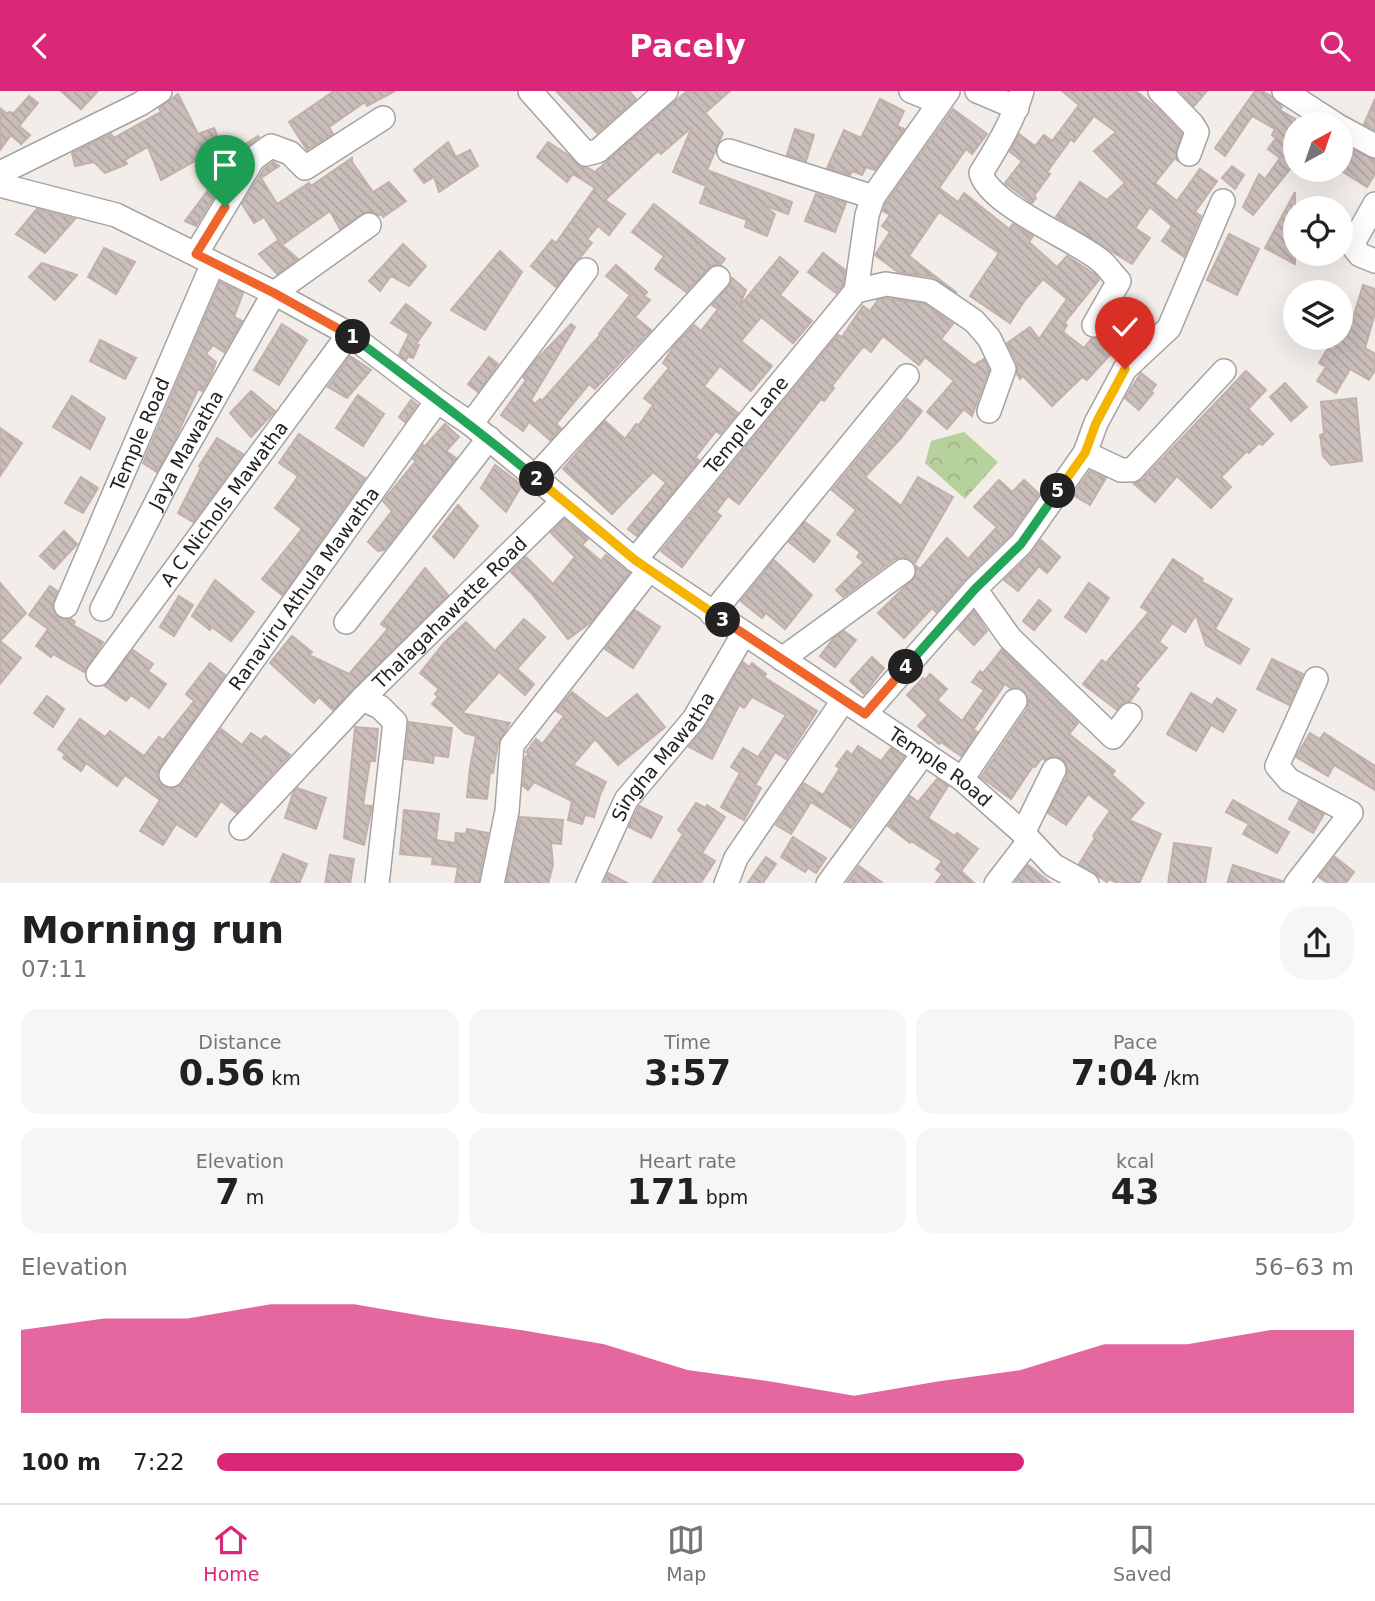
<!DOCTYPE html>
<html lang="en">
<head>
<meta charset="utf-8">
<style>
	body { margin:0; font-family:"DejaVu Sans",sans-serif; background:#f6f6f6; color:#202124; height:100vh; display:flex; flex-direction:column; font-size:26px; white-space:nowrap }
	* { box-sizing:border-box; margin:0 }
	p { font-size:23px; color:#757577 }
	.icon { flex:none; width:38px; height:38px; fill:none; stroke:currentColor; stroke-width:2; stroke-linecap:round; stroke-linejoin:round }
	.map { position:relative; height:792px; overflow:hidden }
	.drawer { display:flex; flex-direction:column; background:#fff; flex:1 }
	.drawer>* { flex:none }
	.needle { width:46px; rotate:40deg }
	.tools { position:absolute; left:1283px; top:21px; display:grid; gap:14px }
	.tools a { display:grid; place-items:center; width:70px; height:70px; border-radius:50%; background:#fff; box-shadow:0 7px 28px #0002; font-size:35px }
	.pin { position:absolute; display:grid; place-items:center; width:60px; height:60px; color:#fff; margin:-72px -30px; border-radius:50% 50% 50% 0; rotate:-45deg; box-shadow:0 0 7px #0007 }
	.pin .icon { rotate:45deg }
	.km { position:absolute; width:35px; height:35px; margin:-18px; border-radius:50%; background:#222; color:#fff; font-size:19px; line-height:35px; text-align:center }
	.round { display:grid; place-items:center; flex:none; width:74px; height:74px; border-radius:28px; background:#f6f6f6 }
	.overview { display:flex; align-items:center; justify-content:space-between; height:119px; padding:0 21px }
	h1 { font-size:38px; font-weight:600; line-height:52px }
	.figures { display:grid; grid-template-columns:repeat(3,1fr); gap:10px; height:119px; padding:7px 21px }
	.figures div { display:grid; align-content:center; border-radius:18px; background:#f6f6f6; text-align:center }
	.figures b { font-size:35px; font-weight:600 }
	.figures small { font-size:19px; font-weight:400 }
	.figures p { font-size:19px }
	.chart { height:196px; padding:14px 21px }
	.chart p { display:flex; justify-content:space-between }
	.chart svg { width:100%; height:126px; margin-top:7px; fill:#db2777; opacity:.7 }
	ul { padding:0 21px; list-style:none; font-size:23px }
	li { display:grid; grid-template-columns:112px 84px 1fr; align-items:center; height:52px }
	li i { height:18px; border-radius:9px; background:#db2777 }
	header { display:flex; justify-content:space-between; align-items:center; height:91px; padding:0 21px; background:#db2777; color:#fff; font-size:32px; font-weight:600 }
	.menu { display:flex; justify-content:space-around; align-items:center; height:98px; border-top:2px solid #e0e0e0; background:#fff; font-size:19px; color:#757577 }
	.menu a { display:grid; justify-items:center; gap:4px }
	.menu .current { color:#db2777 }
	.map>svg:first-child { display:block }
</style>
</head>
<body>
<header><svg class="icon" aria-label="back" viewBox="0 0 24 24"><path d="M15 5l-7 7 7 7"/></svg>Pacely<svg class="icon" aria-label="search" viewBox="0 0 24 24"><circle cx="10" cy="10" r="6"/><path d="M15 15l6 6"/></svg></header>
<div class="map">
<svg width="1375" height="793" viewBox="0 0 1375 793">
	<defs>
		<pattern id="forest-crowns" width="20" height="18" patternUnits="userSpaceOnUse" patternTransform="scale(1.75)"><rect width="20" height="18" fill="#b7d19d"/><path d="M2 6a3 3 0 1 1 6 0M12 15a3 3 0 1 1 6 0" fill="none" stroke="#9db387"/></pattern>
		<pattern id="building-back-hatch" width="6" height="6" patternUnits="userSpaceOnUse" patternTransform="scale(1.75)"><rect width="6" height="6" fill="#cabebb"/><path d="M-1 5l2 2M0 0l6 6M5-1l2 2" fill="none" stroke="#ada3a0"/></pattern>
	</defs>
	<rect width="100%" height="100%" fill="#f2ede8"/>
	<polygon fill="url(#forest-crowns)" points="964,341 998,371 965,408 925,372 931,350"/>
	<g fill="url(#building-back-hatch)" stroke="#c4b0aa" stroke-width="2">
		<polygon points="61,0 98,0 81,18"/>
		<polygon points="334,0 395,0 367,15 365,11 329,36 333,43 307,59 289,31"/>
		<polygon points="556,0 629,0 636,8 597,42"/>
		<polygon points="687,0 730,0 705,22 723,42 707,79 792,111 788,123 763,114 775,123 767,145 745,136 747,129 700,112 706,95 673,81 692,36 661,63 658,60 605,109 625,123 609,144 598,135 587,148 592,152 556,196 531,175 552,149 556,152 595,97 573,83 567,91 537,66 548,51 568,64 581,76 588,77 595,81"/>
		<polygon points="1062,0 1136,0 1156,16 1182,43 1176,59 1177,69 1175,67 1155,92 1177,110 1200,78 1217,90 1195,121 1201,125 1184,166 1162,150 1172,135 1150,116 1135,137 1150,147 1132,173 1056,126 1080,91 1107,109 1125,92 1094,60 1116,41 1094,25 1074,51 1071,48 1047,81 1050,83 1034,105 1036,107 1032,112 1005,92 1022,70 1010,61 1019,43 1035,55 1044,44 1052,50 1079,14"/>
		<polygon points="1180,0 1207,0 1194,15"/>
		<polygon points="1255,0 1262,0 1271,5 1282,16 1280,19 1295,28 1295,72 1253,124 1243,116 1259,83 1265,88 1280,67 1268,58 1276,47 1272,44 1275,38 1252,25 1225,65 1215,57"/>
		<polygon points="178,3 198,43 214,37 226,66 258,45 259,46 241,61 196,135 185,130 214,91 195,70 161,89 148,56 125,69 127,73 105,82 94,71 75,75 72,62 111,43 114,47 161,21 159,17"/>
		<polygon points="29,5 38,12 19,35 30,44 21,53 11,44 0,59 0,17 7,23 9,21 14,22"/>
		<polygon points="880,8 904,20 897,35 904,38 875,79 866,76 862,84 852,80 850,84 827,77 844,39 861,47"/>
		<polygon points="1375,8 1375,39 1364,33"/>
		<polygon points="953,18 987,43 972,63 966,58 939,97 958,111 964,102 1009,138 1013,133 1033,145 1029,151 1057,176 1067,165 1096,184 1099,189 1064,232 1067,234 1063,241 1084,257 1092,247 1100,246 1106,241 1115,225 1138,245 1126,258 1120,253 1087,289 1082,286 1052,315 1023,285 1020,288 1017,283 1017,272 1007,252 1030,236 1039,248 1067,208 1043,188 1025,209 1010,232 970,205 999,162 939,121 909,165 957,202 933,186 898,181 875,164 890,141 882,135 890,124 883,120 886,112"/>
		<polygon points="795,38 814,44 806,70 787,64"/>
		<polygon points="448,51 456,66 470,59 478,75 439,101 434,86 424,92 414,79"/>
		<polygon points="1340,52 1375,69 1375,83 1367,96 1340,79"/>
		<polygon points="352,67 352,71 373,101 389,91 406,110 383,126 381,123 379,124 367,120 340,138 330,120 282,154 298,168 277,183 259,163 277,150 281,153 264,126 254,132 242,113 264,78 273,71 279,75 261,87 277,113 309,92 311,95"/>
		<polygon points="1232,75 1244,84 1235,98 1222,87"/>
		<polygon points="1295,101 1295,173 1265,157"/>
		<polygon points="816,103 846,112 835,141 805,130"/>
		<polygon points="654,113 725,168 721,173 713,174 708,178 686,201 655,178 664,165 632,141"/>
		<polygon points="37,118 75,128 45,162 16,143"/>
		<polygon points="1229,143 1259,158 1237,204 1207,189"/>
		<polygon points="403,153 426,175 409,195 391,185 380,200 369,190"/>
		<polygon points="104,157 135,171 116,203 88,186"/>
		<polygon points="500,160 522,181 485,239 451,219"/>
		<polygon points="823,162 845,179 843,194 836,202 808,181"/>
		<polygon points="780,166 798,181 780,204 812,230 793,252 761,226 741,250 772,275 751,300 720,275 704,295 738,322 720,343 716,340 695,367 699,369 637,445 628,438 666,392 653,381 612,423 563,378 605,330 625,348 636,333 639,334 653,314 644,307 669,277 663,272 674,255 694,234 701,240 718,218 712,214 728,196 732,187 746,199 739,216"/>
		<polygon points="42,172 77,184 55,209 29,186"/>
		<polygon points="616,174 647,201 644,205 650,209 635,226 651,239 595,298 589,293 556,333 561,337 550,349 529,331 523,340 501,324 526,289 523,286 537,268 571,233 575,236 531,309 535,313 540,308 542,310 600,244 599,243 630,204 606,185"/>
		<polygon points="220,191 243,202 234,226 242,230 224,261 213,254 206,263 216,271 211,284 202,300 198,298 176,346 157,381 143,372"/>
		<polygon points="1363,194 1375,198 1375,222 1365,257 1375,263 1375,279 1369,289 1350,278 1336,302 1317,290 1326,276 1319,272 1334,247 1340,247 1340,242 1347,246"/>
		<polygon points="887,207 925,213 953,233 941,248 974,274 984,268 989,279 972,325 964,318 947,338 927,321 954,290 925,266 919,274 883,245 871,261 865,256 862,257 832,295 834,297 824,310 821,308 739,413 728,405 716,421 721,425 682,476 661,460 838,244 842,246 863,215 870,220 878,209"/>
		<polygon points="406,213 431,232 416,253 419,254 413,267 408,265 406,269 399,264 409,243 391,232"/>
		<polygon points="282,233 307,249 279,294 254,279"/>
		<polygon points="100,249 136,267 125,288 90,270"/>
		<polygon points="350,265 371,279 347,307 328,296"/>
		<polygon points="489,266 498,273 478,301 468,293"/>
		<polygon points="1246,280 1266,299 1248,318 1273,343 1262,354 1259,352 1249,362 1247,360 1221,386 1231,396 1211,417 1177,385 1155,411 1134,393 1142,389"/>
		<polygon points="1141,282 1156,294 1151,300 1153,302 1139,319 1125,307"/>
		<polygon points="1285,292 1307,316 1291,330 1270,306"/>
		<polygon points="251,300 275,320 251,346 230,322"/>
		<polygon points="358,304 384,323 363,355 336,337"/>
		<polygon points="72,305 105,327 90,358 53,336"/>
		<polygon points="1356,307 1362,370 1331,374 1323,365 1320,344 1324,343 1321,311"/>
		<polygon points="907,308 922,320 901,347 865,386 901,415 918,386 953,406 915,472 908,467 895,468 843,506 836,499 864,471 857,466 860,461 837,443 856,419 832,399"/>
		<polygon points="411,309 417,314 405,331 399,326"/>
		<polygon points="445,333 459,346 446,360 456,367 384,459 378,460 368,451 392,420 383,410 416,370 413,368 423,354 424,356"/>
		<polygon points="0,337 22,352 0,385"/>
		<polygon points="299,343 365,387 282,504 262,488 302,438 275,417 292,394 295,396 293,393 298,385 279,372"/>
		<polygon points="217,347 243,363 193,431 178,422 201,377 199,375"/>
		<polygon points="495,374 522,394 506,421 481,397"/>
		<polygon points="1090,380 1106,387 1090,414 1073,404"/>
		<polygon points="81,386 98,397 83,422 65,412"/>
		<polygon points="999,389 1012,401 1024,389 1039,403 1010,444 965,488 936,521 932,517 904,547 878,522 915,486 916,475 920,478 947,447 968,468 997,436 974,416"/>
		<polygon points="458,414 478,435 454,467 433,446"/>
		<polygon points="564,428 588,448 582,454 601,470 606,464 629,482 591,531 568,548 532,503 511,481 526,466 553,493 575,466 551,442"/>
		<polygon points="805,431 830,450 814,471 789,451"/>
		<polygon points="64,440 77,453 54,478 40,465"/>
		<polygon points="1041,449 1060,466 1047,482 1039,475 1018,500 1004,489 1031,463"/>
		<polygon points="1173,468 1203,488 1201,490 1232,508 1215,538 1249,558 1240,573 1206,554 1196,524 1185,541 1172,532 1159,551 1167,557 1135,595 1139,598 1130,610 1124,611 1117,619 1083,593 1102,569 1106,572 1149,521 1141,516"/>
		<polygon points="774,469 812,504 785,538 766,522 762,527 741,510"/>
		<polygon points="425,477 448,504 333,619 319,606 314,612 270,572 292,545 312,561 309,564 349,583 388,538 381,533"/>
		<polygon points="215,489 254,521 231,550 212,536 210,539 192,525"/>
		<polygon points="0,492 26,522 0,550 21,567 0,593"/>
		<polygon points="1089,492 1109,507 1086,541 1065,526"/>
		<polygon points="50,495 57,500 52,516 55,524 61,528 71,528 75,531 73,534 103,551 84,581 53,563 51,566 36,555 48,538 29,524"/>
		<polygon points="179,505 193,514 174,545 160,536"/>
		<polygon points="1039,509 1051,519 1034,539 1023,530"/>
		<polygon points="635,519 660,536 633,577 605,558"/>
		<polygon points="974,520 987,540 974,554 958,538"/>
		<polygon points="524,528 545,546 517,578 534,593 525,604 499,581 462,622 510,632 498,652 493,682 490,681 487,708 467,706 470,677 476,645 465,642 432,613 438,606 435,603 439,598 420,582 444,552 466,531 495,560"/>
		<polygon points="844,540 856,549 835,576 820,565 833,548"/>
		<polygon points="1002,558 1078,632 1069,643 1115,680 1112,684 1144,712 1129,729 1161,743 1139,793 1119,793 1109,788 1107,791 1079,773 1095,747 1093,745 1110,720 1088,703 1066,734 1048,722 1067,685 1066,672 1061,667 1052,665 1045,669 1042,667 1035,676 1033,675 1011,708 981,686 1027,618 1029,610 1023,599 1017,596 1010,597 1005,593 973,639 977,641 961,665 941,651 939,653 918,635 928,624 907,604 923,587 925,589 930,583 947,598 937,609 962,630 984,599 972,591 980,580 983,582"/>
		<polygon points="133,559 153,573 148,580 166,593 149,617 131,604 126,610 105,595"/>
		<polygon points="872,566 884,577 864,603 850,590"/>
		<polygon points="1272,568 1303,583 1289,614 1257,598"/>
		<polygon points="743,571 749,576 752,572 766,583 764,586 817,620 786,668 775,661 755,694 761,697 744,729 721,716 740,682 731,676 743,657 758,666 786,624 752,606 744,617 739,614 712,668 689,656 706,635"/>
		<polygon points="210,572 225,584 160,676 157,683 162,695 170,698 182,693 221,638 242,654 251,642 261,649 265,645 290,664 236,722 221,710 196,746 176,733 163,754 140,740 160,709 125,684 117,695 86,672 81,680 63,667 65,663 58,658 80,628 105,646 110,640 144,665 159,646 163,649 194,610 186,603"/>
		<polygon points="572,601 607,628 637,603 665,636 618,674 595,648 573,674 606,691 600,704 594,726 585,724 582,733 568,729 572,710 534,691 528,699 523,695 525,667 529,662 526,661 536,648 542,653 564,625 556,620"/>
		<polygon points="1191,602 1212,614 1217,607 1236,619 1223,641 1211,634 1196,660 1167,643"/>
		<polygon points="47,605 64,618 53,636 34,622"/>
		<polygon points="409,631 452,637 448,666 434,664 433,672 405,668"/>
		<polygon points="355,636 378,638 375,670 370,670 363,714 372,715 364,754 344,747"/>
		<polygon points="1310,642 1320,648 1324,642 1375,675 1375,699 1334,674 1328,685 1296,666"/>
		<polygon points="858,655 881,670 891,657 904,666 851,737 811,711 791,743 776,734 804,692 823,704 840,677 836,675 847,660 852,664"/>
		<polygon points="937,688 948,695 928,727 955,745 957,742 978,758 961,780 975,793 935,793 942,783 936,778 942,770 911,750 910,752 888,735 910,705 918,711"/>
		<polygon points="297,697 326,707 316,738 285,727 293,702"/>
		<polygon points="1233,709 1289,741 1277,762 1243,743 1249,733 1226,721"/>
		<polygon points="1299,710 1324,723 1313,742 1289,728"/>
		<polygon points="696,712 706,717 707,714 725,726 702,762 715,770 700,793 652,793 683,743 678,739"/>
		<polygon points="639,715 662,726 651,747 629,736"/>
		<polygon points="404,719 439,723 436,749 455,752 456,742 466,743 467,738 488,742 478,793 455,793 458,776 432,773 433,766 400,763"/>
		<polygon points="520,726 563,729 561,753 551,752 553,774 548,793 506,793"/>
		<polygon points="793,746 826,767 816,782 808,777 805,781 781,766"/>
		<polygon points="1174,752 1211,757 1205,793 1168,793"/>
		<polygon points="283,763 307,773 299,793 270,793"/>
		<polygon points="330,764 354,768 350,793 325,793"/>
		<polygon points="766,766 776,773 762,793 747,793"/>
		<polygon points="1335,766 1354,781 1345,793 1329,793 1319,786"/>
		<polygon points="1028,774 1052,793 1014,793"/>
		<polygon points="1233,774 1282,790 1281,793 1227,793"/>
		<polygon points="859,775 884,793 846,793"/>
		<polygon points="608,782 629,793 604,793"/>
	</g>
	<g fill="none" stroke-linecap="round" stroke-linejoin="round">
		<defs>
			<g id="minor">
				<polyline points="530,0 586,63 598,60 666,0"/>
				<polyline points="911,0 938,11"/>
				<polyline points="977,0 1017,17"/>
				<path d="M1022,0C1013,30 997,56 981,82C989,114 1075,148 1101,170C1108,176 1113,184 1119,190L1094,234"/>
				<polyline points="1160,0 1192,33 1197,41 1189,63"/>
				<polyline points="1284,0 1335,33"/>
				<polyline points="1340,36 1375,55"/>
				<polyline points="729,60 873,106"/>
				<polyline points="0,82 140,13 160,0"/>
				<path id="s1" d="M0,94L116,124L274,202L349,243L437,310L471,333L635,469L962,688L1023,742L1053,774L1087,793"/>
				<polyline points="1375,113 1352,154 1360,164 1375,170"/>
				<polyline points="196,163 253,68 271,55 290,62 305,77 383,27"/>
				<polyline points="856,200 886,193 930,200 974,230 989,247 1004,278 989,320"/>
				<polyline points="856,200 867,124 873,106 948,0"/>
				<polyline points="471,333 586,179"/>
				<polyline points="1085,362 1096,332 1125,278 1169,237 1223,110"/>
				<polyline points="535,386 718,187"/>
				<path id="s2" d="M635,469L856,200"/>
				<polyline points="975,498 1010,547 1113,646 1130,624"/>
				<path id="s3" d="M66,515L213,172"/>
				<path id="s4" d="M102,518L170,385L274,202L369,134"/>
				<polyline points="712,523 907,285"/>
				<polyline points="346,531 489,347"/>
				<polyline points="782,568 903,480"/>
				<path id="s5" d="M98,583L349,243"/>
				<polyline points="865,623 975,498 1021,453 1085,362 1121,379 1132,379 1224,280"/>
				<path id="s6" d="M171,684L437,310"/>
				<polyline points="962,688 1015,610"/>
				<polyline points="241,737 362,608"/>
				<polyline points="1023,742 1054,679"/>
				<path id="s7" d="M377,793L395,631L380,616L362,608L563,410"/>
				<polyline points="492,793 507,720 512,654 649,479"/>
				<path id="s8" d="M588,793L626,709L694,628L744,542"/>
				<polyline points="726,793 736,767 843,610"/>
				<polyline points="828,793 924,662"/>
				<polyline points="996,793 1029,750"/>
				<polyline points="1296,793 1351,722 1289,689 1277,675 1316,588"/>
			</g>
		</defs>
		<use href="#minor" stroke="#a3a3a3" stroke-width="26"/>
		<use href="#minor" stroke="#fff" stroke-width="23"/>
	</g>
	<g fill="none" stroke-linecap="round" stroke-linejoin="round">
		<defs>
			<polyline id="split-1" points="225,116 196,163 274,202 353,246"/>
			<path id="split-2" d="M353,246C415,293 478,338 537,388"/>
			<polyline id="split-3" points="537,388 635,469 723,529"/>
			<polyline id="split-4" points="723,529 865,623 906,576"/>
			<polyline id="split-5" points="906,576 975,498 1021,453 1058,400"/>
			<polyline id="split-6" points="1058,400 1085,362 1096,332 1125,278"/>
		</defs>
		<use href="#split-1" stroke="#fff" stroke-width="14"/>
		<use href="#split-2" stroke="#fff" stroke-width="14"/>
		<use href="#split-3" stroke="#fff" stroke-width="14"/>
		<use href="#split-4" stroke="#fff" stroke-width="14"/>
		<use href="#split-5" stroke="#fff" stroke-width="14"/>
		<use href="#split-6" stroke="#fff" stroke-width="14"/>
		<use href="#split-1" stroke="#f0652b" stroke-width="9"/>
		<use href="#split-2" stroke="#22a559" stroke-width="9"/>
		<use href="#split-3" stroke="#f5b400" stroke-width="9"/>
		<use href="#split-4" stroke="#f0652b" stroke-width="9"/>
		<use href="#split-5" stroke="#22a559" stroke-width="9"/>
		<use href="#split-6" stroke="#f5b400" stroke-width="9"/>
	</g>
	<g text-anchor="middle" stroke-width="5" stroke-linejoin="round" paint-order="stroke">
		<g font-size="19" fill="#222" stroke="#fff">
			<text dy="7" stroke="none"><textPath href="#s2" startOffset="175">Temple Lane</textPath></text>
			<text dy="7" stroke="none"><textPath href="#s3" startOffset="187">Temple Road</textPath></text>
			<text dy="7" stroke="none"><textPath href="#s4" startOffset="180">Jaya Mawatha</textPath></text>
			<text dy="7" stroke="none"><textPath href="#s5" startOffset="212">A C Nichols Mawatha</textPath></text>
			<text dy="7" stroke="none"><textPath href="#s6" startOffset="229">Ranaviru Athula Mawatha</textPath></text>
			<text dy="7" stroke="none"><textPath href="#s7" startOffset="327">Thalagahawatte Road</textPath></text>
			<text dy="7" stroke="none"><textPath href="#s8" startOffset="149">Singha Mawatha</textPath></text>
			<text dy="7" stroke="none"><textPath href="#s1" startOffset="1115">Temple Road</textPath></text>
		</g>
	</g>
</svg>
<div class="tools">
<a><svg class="needle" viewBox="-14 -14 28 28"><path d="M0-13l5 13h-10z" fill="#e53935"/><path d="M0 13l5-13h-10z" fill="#757577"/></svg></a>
<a><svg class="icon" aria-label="locate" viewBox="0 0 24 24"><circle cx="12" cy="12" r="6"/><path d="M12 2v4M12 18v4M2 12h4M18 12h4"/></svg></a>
<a><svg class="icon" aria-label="layers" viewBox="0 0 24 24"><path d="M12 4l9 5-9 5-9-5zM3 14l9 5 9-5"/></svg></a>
</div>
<div class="pin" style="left:225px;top:116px;background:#1e9e55"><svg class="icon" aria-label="arrive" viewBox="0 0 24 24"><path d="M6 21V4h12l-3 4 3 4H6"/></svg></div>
<div class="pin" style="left:1125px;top:278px;background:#d93025"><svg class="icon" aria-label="check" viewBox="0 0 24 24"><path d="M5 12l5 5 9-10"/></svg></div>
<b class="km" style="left:353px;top:246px">1</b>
<b class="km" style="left:537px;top:388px">2</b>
<b class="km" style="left:723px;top:529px">3</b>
<b class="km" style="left:906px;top:576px">4</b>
<b class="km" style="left:1058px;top:400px">5</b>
</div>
<section class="drawer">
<div class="overview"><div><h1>Morning run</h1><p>07:11</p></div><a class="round"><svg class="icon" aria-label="share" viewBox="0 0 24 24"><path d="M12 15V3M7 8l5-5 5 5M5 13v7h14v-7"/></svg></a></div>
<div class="figures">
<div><p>Distance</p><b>0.56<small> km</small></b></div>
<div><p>Time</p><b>3:57</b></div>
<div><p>Pace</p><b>7:04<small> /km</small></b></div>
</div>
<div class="figures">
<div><p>Elevation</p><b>7<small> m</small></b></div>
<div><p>Heart rate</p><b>171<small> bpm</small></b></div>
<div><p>kcal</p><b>43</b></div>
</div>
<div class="chart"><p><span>Elevation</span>56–63 m</p>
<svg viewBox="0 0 160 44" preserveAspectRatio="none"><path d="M0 44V15L10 11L20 11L30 6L40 6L50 11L60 15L70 20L80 29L90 33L100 38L110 33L120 29L130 20L140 20L150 15L160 15V44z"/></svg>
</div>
<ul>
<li><b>100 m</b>7:22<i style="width:71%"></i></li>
</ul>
</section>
<nav class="menu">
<a class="current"><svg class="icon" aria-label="home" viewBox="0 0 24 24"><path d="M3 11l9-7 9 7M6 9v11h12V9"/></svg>Home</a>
<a><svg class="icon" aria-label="map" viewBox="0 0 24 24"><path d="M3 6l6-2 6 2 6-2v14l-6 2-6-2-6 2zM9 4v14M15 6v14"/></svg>Map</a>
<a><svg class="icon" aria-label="saved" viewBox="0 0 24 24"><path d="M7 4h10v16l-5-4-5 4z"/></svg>Saved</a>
</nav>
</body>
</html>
